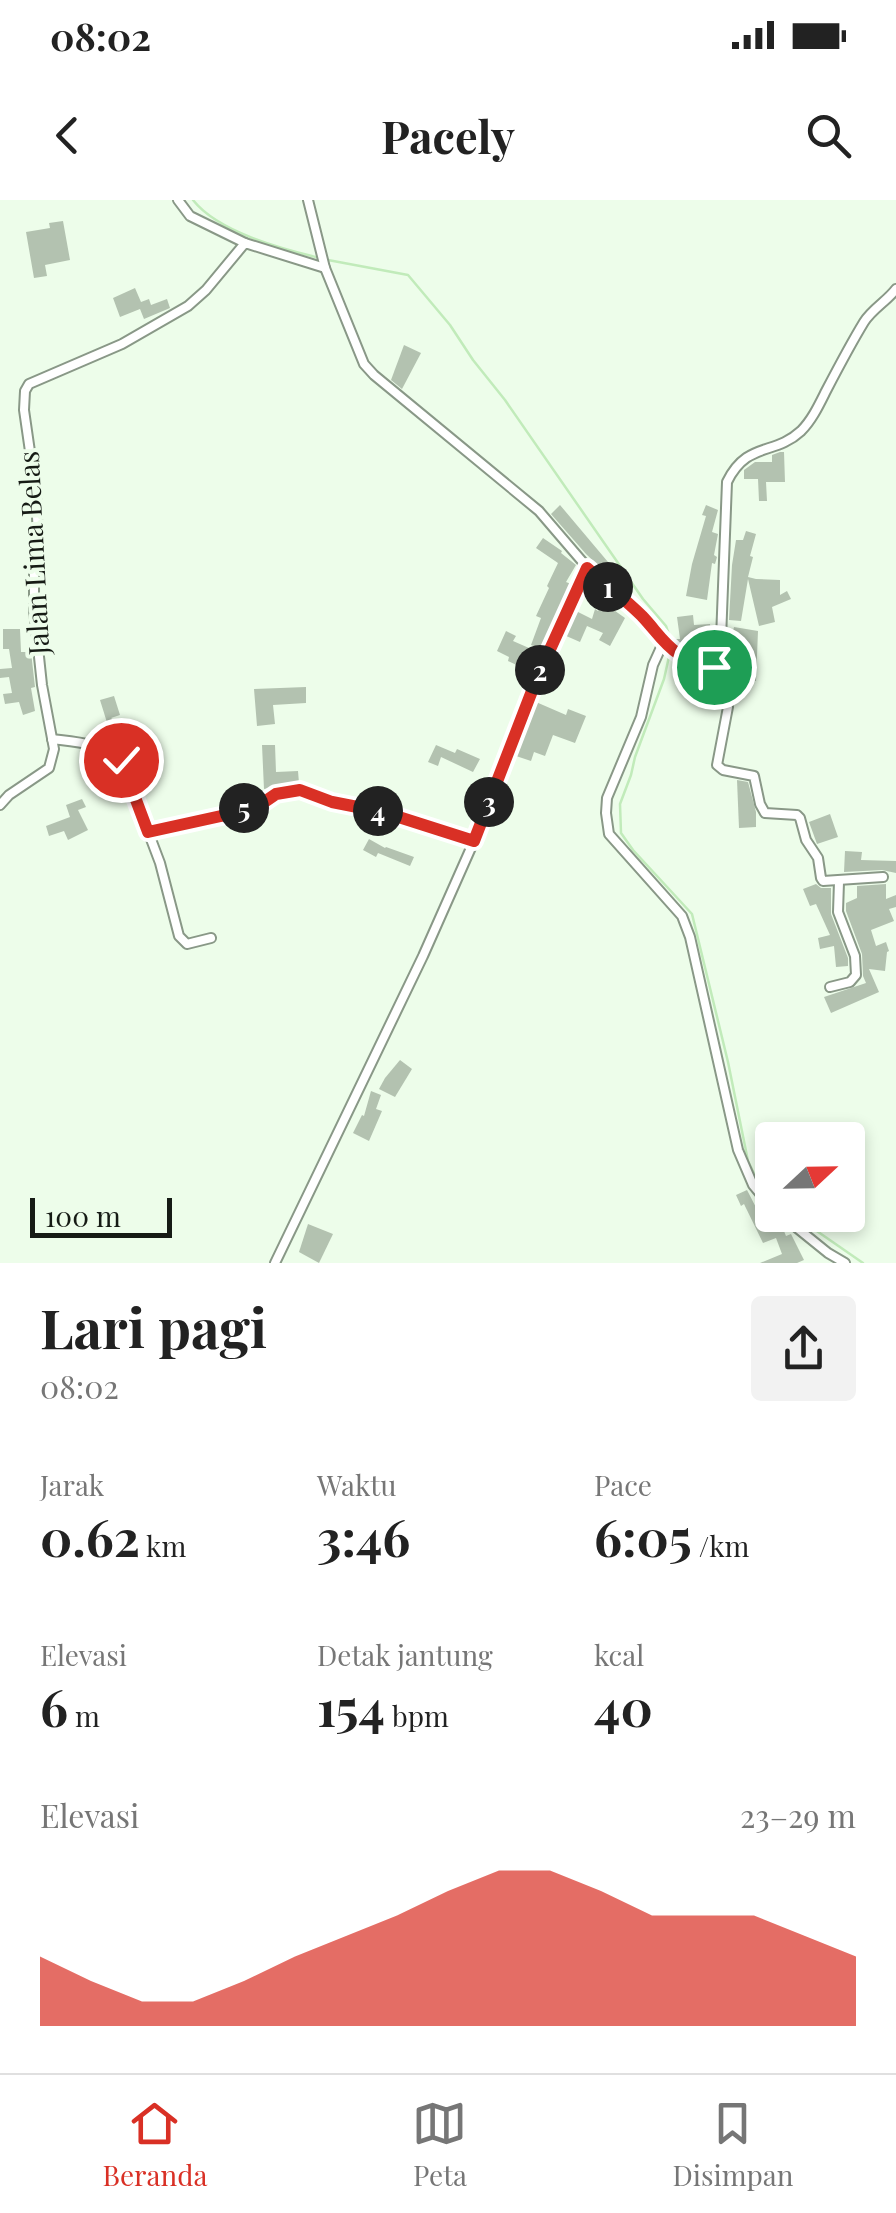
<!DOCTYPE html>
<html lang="id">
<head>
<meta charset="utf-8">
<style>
	body { margin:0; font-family:"Playfair Display",serif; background:#f2f2f2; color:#222; height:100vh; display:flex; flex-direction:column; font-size:38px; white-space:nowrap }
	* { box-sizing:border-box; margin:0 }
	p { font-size:32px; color:#767676 }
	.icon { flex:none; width:55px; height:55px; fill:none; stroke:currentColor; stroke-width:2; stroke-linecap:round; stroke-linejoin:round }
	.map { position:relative; height:1063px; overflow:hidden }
	.drawer { display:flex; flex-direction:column; background:#fff; flex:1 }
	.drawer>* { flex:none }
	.needle { width:65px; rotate:68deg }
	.tools { position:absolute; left:755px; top:922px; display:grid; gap:20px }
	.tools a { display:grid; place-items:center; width:110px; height:110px; border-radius:10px; background:#fff; box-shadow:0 5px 15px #0003; font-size:50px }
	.scale { position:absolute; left:30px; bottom:25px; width:142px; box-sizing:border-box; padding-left:10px; border:5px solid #161b15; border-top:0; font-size:28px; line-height:35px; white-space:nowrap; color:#161b15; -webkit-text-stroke:8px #edfdea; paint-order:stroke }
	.pin { position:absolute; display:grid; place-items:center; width:85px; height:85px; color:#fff; margin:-42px; border:5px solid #fff; border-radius:50%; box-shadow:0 2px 10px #0007 }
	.km { position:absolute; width:50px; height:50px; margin:-25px; border-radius:50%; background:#222; color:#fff; font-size:28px; line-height:50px; text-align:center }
	.round { display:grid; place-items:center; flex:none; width:105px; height:105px; border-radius:10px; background:#f2f2f2 }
	.summary { display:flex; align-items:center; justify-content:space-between; height:170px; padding:0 40px }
	h1 { font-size:55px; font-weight:700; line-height:75px }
	.metrics { display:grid; grid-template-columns:repeat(3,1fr); gap:15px; height:170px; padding:10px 40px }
	.metrics div { display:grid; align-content:center }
	.metrics b { font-size:50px; font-weight:700 }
	.metrics small { font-size:28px; font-weight:400 }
	.metrics p { font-size:28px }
	.chart { height:280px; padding:20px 40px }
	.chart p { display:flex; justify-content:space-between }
	.chart svg { width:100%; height:180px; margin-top:10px; fill:#d93025; opacity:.7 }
	.status { display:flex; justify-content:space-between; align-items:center; height:70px; padding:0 50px; background:#fff; direction:ltr }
	.status svg { height:28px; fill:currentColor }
	header { display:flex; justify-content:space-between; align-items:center; height:130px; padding:0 40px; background:#fff; font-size:45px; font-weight:700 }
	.tab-bar { display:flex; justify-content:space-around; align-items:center; height:140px; border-top:2px solid #e0e0e0; background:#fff; font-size:28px; color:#767676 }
	.tab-bar a { display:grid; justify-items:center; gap:5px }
	.tab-bar .on { color:#d93025 }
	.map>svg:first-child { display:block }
</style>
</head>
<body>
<div class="status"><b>08:02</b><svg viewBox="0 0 49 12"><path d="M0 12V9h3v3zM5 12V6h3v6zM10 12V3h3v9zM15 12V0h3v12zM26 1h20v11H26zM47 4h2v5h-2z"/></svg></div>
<header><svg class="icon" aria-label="back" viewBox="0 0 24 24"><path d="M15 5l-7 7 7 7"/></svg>Pacely<svg class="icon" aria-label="search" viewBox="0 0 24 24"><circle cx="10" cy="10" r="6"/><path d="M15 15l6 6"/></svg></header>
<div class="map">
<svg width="896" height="1063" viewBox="0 0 896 1063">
	<rect width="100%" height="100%" fill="#edfdea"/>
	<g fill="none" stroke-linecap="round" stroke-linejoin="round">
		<g stroke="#c1ebba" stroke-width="2.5">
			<path d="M193,0C218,32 282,49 320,58"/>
			<polyline points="328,60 408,75 450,125 473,160 505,200 643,399 666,426 672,444"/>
			<polyline points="670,452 664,479 635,557 631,575 620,604 621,633 633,650 692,714 728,862 748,961 759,984 772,995"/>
			<polyline points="798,1015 811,1027 863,1063"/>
		</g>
	</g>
	<g fill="#b3c2b0">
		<polygon points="63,21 70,60 45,65 47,76 34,78 26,32 50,28 49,23"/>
		<polygon points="135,88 141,102 149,99 151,105 167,99 170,108 144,119 140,109 120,117 113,98"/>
		<polygon points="404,145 421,153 402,189 391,180"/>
		<polygon points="780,252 784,252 785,282 766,282 767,301 759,301 758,279 744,279 744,270 755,262 772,262 772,255"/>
		<polygon points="560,305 608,362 606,363 624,387 622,388 586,354 551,314"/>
		<polygon points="706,305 718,310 712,332 718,334 714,355 717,357 715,364 712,363 707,400 686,396 692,364 706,316 702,315"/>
		<polygon points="746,331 756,334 750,356 753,357 748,377 756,379 780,380 780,395 787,391 791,399 772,407 775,422 759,426 748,379 741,421 729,420 732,365 736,340 743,340"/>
		<polygon points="543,338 562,351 561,353 576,365 566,382 571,384 541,449 531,445 541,418 536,416 549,388 547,386 558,363 536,348"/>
		<polygon points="606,397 615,402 611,408 625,418 610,446 599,440 603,433 587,426 580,442 564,435 576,411 592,419 595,409 598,411"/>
		<polygon points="693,415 694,425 710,424 711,432 706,432 708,452 702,453 700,447 690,449 677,444 676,439 680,439 677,417"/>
		<polygon points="734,427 758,431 756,481 723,476 725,450 728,451"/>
		<polygon points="3,429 20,429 21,452 31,452 35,487 31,488 35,511 23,515 19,502 5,504 3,494 12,493 9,477 0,478 0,469 12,468 9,449 3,449"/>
		<polygon points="506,431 516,436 513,441 529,448 521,467 508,461 509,457 497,451"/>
		<polygon points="306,487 306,503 273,505 275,524 257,526 254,489"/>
		<polygon points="114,496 120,515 111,518 121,527 110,541 103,536 109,529 100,500"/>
		<polygon points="536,502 566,515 568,509 586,516 575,543 553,535 545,556 534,552 531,561 516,556"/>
		<polygon points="262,545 275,545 276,572 298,571 299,583 264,589"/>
		<polygon points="436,545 455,553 457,549 480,559 473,572 441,557 438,566 428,562"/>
		<polygon points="737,580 748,582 756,612 756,627 739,628"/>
		<polygon points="82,599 86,607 78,610 88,630 68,640 64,631 49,636 46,626 70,617 66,605"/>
		<polygon points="830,614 838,637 817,644 809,622"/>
		<polygon points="369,639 385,648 386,647 414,657 410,666 378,653 376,657 363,650"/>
		<polygon points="845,651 862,652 861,660 896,661 896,673 882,670 844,672"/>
		<polygon points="816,684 821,688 831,688 831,714 848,758 848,766 836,767 834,746 820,749 818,738 830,735 816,704 810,706 803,689"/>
		<polygon points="886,684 886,699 896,695 896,707 889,709 894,721 871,730 876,746 886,742 889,751 887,752 885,771 869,769 879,792 831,813 824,797 866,783 863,776 862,754 846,711 846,703 857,698 857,686"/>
		<polygon points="400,860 412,869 395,897 379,889 385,878"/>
		<polygon points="371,891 381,895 376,909 382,911 369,941 353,933 362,915 364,916"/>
		<polygon points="747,990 764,1023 774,1019 782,1026 786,1036 791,1034 804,1060 797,1063 760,1063 782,1054 776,1038 763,1043 744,1004 741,1006 736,995"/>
		<polygon points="308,1024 333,1034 319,1063 299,1052"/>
	</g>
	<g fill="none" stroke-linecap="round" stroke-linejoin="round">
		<defs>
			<g id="street">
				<polyline points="178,0 190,16 245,43"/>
				<path d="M308,0L325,68L364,164L374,175L539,311L587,367L642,417L670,449L701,461L713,458L721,439L727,282C747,241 774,256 801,231C812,220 819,205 826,191C838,168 850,145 864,122C872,109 887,101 896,89"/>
				<polyline points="663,443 653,465 641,517 607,598 606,613 609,634 682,716 690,737 738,950 753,985 772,1008"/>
				<polyline points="713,458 716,478 728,507 717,565 723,570 754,576 760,604 765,613 797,615 800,618 806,640 818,658 821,678 823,681 883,677"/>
				<path d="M52,539C76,542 102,543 121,560L160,663L179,736L187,744L211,738"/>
				<polyline points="0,605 9,595 49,568 54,549 42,485 34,410 34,364 38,340 36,293 24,210 25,191 29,184 122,144 188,106 206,90 245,43 325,68"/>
				<polyline points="148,632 221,615 252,605 260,605 276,593 300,590 332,602 383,612 474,641"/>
				<polyline points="830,787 850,782 856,775 855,756 838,712 839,682"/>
				<polyline points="781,1015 828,1053 845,1063"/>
				<polyline points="275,1063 423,756 474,641 537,478 587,367"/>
			</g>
		</defs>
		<use href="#street" stroke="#899887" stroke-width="12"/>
		<use href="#street" stroke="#fff" stroke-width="8"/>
	</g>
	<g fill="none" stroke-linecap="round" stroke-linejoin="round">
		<defs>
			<path id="route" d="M121,560L148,632L221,616L252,605H260L276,594L300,590L332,602L383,612L474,641L537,478L587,368C605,384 625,399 642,416C664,439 675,466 713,458L714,467"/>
		</defs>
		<use href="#route" stroke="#fff" stroke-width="20"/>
		<use href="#route" stroke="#d93025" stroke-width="12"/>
	</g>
	<g text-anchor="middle" stroke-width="8" stroke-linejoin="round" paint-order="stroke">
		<g font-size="28" fill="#161b15" stroke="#edfdea">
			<text transform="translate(34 353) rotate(-93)" y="10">Jalan Lima Belas</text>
		</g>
	</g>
</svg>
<div class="tools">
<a><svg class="needle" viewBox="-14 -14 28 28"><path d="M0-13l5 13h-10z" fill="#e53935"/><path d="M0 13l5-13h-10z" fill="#767676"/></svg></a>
</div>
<div class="scale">100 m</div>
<div class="pin" style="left:714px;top:467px;background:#1e9e55"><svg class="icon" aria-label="arrive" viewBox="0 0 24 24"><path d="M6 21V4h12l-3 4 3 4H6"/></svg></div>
<div class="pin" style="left:121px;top:560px;background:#d93025"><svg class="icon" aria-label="check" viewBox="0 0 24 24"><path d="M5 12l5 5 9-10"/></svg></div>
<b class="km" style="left:608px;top:387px">1</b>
<b class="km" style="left:540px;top:470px">2</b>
<b class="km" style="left:489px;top:602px">3</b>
<b class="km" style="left:378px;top:611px">4</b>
<b class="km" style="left:244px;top:608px">5</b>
</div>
<section class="drawer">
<div class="summary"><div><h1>Lari pagi</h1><p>08:02</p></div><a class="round"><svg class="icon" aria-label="share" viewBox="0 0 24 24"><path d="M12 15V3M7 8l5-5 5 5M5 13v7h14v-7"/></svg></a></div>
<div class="metrics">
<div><p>Jarak</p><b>0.62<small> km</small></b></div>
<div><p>Waktu</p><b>3:46</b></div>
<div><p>Pace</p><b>6:05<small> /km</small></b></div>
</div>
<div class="metrics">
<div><p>Elevasi</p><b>6<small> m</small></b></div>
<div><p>Detak jantung</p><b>154<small> bpm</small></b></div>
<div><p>kcal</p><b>40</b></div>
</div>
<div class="chart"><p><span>Elevasi</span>23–29 m</p>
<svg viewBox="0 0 160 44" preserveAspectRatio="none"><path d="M0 44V27L10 33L20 38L30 38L40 33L50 27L60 22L70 17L80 11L90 6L100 6L110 11L120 17L130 17L140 17L150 22L160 27V44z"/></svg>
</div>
</section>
<nav class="tab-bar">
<a class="on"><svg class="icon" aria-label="home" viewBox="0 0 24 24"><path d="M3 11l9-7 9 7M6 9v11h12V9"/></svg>Beranda</a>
<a><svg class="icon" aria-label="map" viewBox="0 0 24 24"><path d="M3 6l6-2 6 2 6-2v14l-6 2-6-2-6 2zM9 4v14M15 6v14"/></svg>Peta</a>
<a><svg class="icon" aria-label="saved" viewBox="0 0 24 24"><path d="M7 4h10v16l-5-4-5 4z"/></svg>Disimpan</a>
</nav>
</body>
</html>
